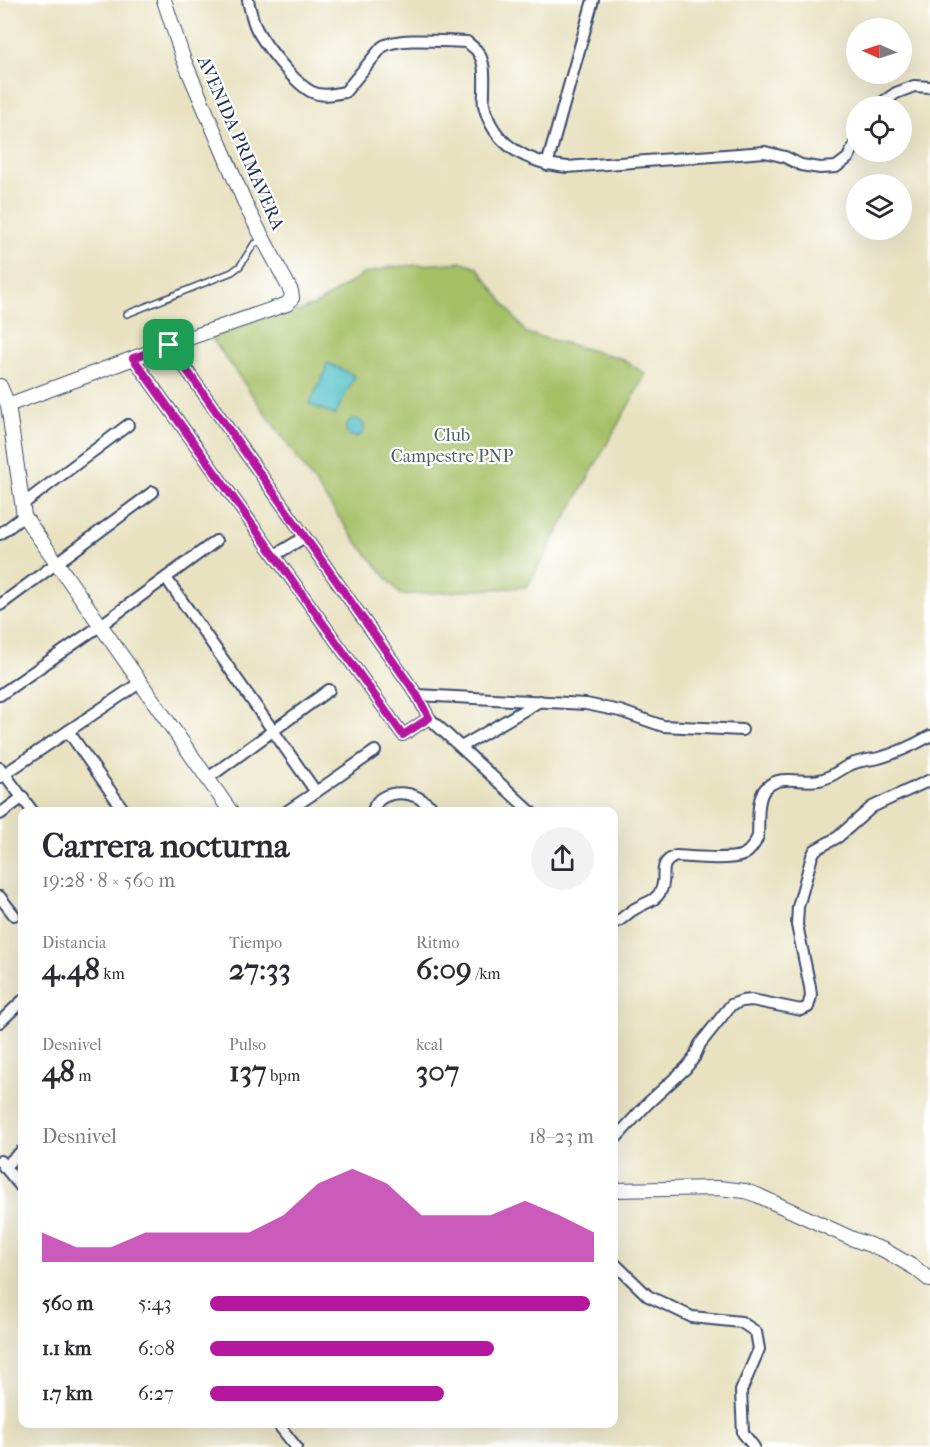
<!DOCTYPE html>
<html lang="es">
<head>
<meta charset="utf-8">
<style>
	body { margin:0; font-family:"IM FELL French Canon",serif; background:#f2f2f3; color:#2b2b33; height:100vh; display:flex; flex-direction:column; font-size:22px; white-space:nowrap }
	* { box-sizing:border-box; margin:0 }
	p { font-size:20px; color:#7c7c81 }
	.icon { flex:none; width:33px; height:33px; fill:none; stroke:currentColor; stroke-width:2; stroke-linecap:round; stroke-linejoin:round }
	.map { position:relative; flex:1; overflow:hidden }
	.details { position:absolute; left:18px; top:807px; width:600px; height:621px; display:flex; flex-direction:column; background:#fff; border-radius:12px; box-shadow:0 6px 24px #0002 }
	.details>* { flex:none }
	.needle { width:39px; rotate:273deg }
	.tools { position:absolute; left:846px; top:18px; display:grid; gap:12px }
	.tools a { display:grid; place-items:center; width:66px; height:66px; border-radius:50%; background:#fff; box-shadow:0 6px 24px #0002; font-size:30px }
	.pin { position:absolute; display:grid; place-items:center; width:51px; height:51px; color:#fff; margin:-26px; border-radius:12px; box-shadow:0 3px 9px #0006 }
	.round { display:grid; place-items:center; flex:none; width:63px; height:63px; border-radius:32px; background:#f2f2f3 }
	.summary { display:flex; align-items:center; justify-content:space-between; height:102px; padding:0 24px }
	h1 { font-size:33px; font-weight:700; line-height:45px }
	.metrics { display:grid; grid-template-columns:repeat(3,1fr); gap:9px; height:102px; padding:6px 24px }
	.metrics div { display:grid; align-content:center }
	.metrics b { font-size:30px; font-weight:700 }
	.metrics small { font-size:16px; font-weight:400 }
	.metrics p { font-size:16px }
	.chart { height:168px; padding:12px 24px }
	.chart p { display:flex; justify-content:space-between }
	.chart svg { width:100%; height:108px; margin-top:6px; fill:#b5179e; opacity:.7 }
	ul { padding:0 24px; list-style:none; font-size:20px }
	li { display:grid; grid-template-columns:96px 72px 1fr; align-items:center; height:45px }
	li i { height:15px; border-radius:8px; background:#b5179e }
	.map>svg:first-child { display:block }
</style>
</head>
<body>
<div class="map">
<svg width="930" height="1447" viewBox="0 0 930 1447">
	<rect width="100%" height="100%" fill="#fff"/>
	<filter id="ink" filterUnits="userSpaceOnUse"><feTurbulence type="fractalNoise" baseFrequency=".0167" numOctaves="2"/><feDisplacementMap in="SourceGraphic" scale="12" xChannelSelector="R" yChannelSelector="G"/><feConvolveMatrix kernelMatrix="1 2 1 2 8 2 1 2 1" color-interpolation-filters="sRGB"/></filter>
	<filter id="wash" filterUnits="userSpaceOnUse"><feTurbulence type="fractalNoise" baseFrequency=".008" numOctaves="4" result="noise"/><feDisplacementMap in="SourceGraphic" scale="24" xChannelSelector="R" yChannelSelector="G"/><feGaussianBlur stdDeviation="1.35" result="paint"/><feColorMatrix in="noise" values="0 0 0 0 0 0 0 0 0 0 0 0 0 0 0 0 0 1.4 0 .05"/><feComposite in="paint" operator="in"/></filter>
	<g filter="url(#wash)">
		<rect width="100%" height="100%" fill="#e8e2c1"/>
		<polygon fill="#a6c066" stroke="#607862" stroke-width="1.5" points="463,262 477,267 526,333 620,358 646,374 527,587 401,595 356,541 211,337 288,307 299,312 308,307 314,306 363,274 391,267"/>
		<g fill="#54c2c9" stroke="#387894" stroke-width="1.5">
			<polygon points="328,363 355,376 335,415 309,404 326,371 325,368"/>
			<circle cx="355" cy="428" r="9"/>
		</g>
	</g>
	<g filter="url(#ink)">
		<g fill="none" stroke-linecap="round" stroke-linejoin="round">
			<defs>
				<polyline id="service" points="127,314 232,272 240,266 254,244 264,240"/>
				<g id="minor">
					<path d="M248,0C250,9 252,19 256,28C264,44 295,84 312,92C323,97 334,94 345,92L382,47C398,36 447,42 467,42C470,45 475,48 477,51C486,62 484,79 484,92C484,96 483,101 484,105C493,146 529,163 567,167L765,152L785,157L801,165L820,168L836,167L848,158L856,142"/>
					<polyline points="877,106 896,93 914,86 930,87"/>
					<polyline points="547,165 593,0"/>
					<polyline points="169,345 417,695 586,704 620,711 663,726 742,730"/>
					<polyline points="133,358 403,735 429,718"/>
					<polyline points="23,504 128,425"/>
					<polyline points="0,534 24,516"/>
					<polyline points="275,555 305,537"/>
					<polyline points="166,578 316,792"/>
					<polyline points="0,605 153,492"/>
					<polyline points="0,695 101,625 216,541"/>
					<polyline points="417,695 429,718 531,812"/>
					<polyline points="68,731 125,812"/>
					<polyline points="461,747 540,701"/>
					<polyline points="0,768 33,812"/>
					<polyline points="0,777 141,682"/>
					<polyline points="208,778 329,690"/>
					<polyline points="286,812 316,792 375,751"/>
					<path d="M373,812C376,792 402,790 417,797C425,801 431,807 438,812"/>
					<polyline points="0,814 23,797"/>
					<polyline points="0,897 14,915"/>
					<path d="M614,923C621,921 626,914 633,910C639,906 647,903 654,899C656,897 659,895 660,892C669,878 655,864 676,856C692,857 729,861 743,855C751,851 755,844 758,836C759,822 756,798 766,788C781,773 802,784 819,780C832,778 841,768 852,764C861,760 870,760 879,758C897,753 914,745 930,736"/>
					<polyline points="0,1022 22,1001"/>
					<polyline points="614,1140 647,1104 686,1068 694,1058 700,1044 731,1005 742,1001 752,1000 801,1010 808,1007 811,996 810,987 797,925 798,907 812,856 815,850 838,837 872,807 930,780"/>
					<polyline points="0,1161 22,1188"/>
					<polyline points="4,1167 22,1151"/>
					<polyline points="614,1263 648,1296 692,1317 741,1322 756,1332 759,1349 741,1391 743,1433 754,1447"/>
					<polyline points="278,1424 296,1447"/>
				</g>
				<g id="tertiary">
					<polyline points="0,386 8,405 24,516 231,812"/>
					<polyline points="8,405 169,345 287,304 292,298 291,291 248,210 183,58 164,0"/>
					<polyline points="614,1190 718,1188 745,1191 757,1195 853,1239 884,1250 915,1268 930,1280"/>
				</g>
			</defs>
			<use href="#service" stroke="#3a4a6d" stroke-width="8"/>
			<use href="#minor" stroke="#3a4a6d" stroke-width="14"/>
			<use href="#tertiary" stroke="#3a4a6d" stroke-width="16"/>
			<use href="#service" stroke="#fff" stroke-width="5"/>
			<use href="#minor" stroke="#fff" stroke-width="10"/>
			<use href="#tertiary" stroke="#fff" stroke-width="14"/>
		</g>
	</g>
	<g fill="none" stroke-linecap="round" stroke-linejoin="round" filter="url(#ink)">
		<defs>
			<polygon id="route" points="169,345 417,695 429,718 403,735 133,358"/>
		</defs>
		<use href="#route" stroke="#fff" stroke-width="12"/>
		<use href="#route" stroke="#b5179e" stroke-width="8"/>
	</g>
	<g text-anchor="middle" stroke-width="4.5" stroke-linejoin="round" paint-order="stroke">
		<g font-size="18" fill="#1b2f5e" stroke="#fff">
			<text transform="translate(241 143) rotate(66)" y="6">AVENIDA PRIMAVERA</text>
		</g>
		<g font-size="18" fill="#4c6261" stroke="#fff">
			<text x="452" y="441">Club<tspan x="452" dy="21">Campestre PNP</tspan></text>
		</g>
	</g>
</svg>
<div class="tools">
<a><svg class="needle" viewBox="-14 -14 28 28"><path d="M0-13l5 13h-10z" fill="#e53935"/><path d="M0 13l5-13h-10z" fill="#7c7c81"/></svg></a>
<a><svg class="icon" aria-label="locate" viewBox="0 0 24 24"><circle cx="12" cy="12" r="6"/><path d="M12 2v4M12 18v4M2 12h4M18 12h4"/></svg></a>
<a><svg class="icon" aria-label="layers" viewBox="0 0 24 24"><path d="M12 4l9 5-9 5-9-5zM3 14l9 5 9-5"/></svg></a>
</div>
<div class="pin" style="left:169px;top:345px;background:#1e9e55"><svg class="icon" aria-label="arrive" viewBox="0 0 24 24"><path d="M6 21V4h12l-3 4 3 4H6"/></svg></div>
<section class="details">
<div class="summary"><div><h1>Carrera nocturna</h1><p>19:28 · 8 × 560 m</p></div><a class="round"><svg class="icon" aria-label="share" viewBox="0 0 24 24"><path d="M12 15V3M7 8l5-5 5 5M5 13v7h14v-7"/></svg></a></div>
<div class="metrics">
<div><p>Distancia</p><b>4.48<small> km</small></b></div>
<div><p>Tiempo</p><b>27:33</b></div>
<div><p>Ritmo</p><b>6:09<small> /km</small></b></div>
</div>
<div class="metrics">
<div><p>Desnivel</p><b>48<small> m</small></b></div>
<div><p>Pulso</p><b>137<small> bpm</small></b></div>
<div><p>kcal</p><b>307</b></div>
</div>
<div class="chart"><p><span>Desnivel</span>18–23 m</p>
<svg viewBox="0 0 160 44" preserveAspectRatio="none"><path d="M0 44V32L10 38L20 38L30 32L40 32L50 32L60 32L70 25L80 12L90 6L100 12L110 25L120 25L130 25L140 19L150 25L160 32V44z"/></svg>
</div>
<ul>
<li><b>560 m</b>5:43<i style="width:99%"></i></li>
<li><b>1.1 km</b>6:08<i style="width:74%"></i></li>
<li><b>1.7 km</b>6:27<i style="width:61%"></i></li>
</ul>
</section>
</div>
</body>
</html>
